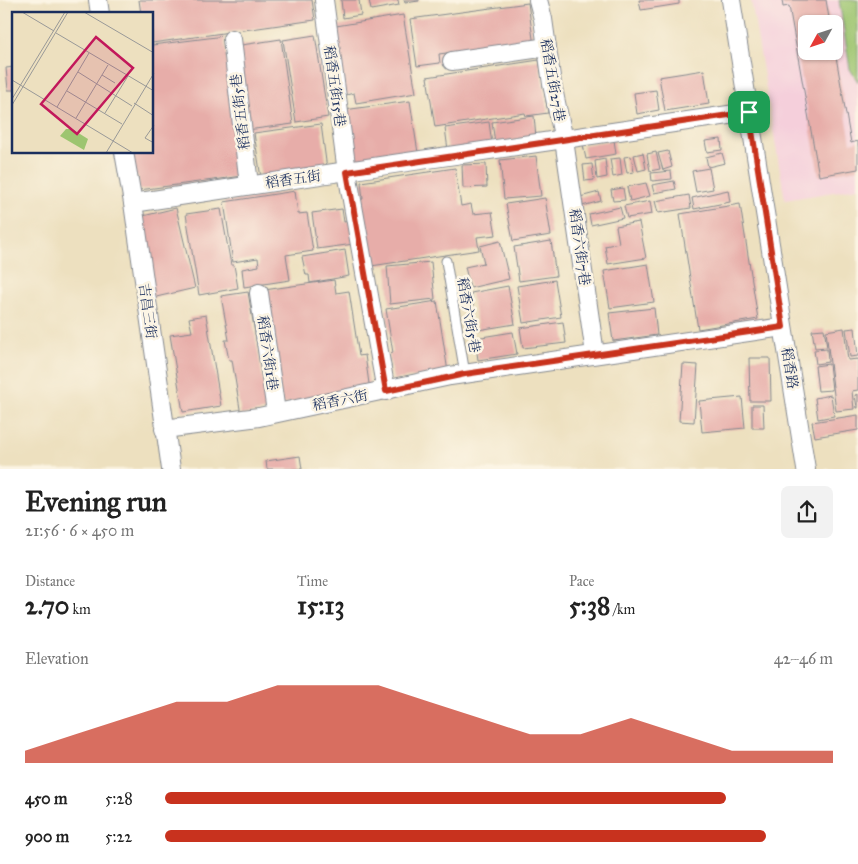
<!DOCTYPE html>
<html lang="en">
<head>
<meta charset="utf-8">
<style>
	body { margin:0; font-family:"IM FELL Great Primer","Noto Serif TC",serif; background:#f2f2f2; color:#222; height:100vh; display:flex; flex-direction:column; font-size:19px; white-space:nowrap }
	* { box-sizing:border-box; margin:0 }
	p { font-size:16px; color:#767676 }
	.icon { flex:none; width:28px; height:28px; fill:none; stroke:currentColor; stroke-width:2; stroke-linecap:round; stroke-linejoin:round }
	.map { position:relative; height:469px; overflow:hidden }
	.panel { display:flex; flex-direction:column; background:#fff; flex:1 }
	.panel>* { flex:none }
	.needle { width:32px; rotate:230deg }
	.tools { position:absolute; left:798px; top:15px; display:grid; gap:10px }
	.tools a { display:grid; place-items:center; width:45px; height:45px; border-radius:8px; background:#fff; box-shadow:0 1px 4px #0004; font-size:25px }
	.pin { position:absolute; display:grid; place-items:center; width:42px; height:42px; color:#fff; margin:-21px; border-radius:10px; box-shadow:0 2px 8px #0006 }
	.round { display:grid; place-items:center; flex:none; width:52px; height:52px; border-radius:8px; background:#f2f2f2 }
	.headline { display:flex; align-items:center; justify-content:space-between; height:85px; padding:0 25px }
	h1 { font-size:28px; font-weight:800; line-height:38px }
	.metrics { display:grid; grid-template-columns:repeat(3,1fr); gap:8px; height:85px; padding:5px 25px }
	.metrics div { display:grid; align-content:center }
	.metrics b { font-size:25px; font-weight:800 }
	.metrics small { font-size:14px; font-weight:400 }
	.metrics p { font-size:14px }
	.chart { height:140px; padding:10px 25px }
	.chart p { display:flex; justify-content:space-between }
	.chart svg { width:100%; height:90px; margin-top:5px; fill:#c8321e; opacity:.7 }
	ul { padding:0 25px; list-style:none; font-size:16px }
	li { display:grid; grid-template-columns:80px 60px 1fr; align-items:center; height:38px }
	li i { height:12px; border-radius:6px; background:#c8321e }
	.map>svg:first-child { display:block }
</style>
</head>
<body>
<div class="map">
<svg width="858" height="469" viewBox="0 0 858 469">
	<rect width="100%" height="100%" fill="#fcf5e5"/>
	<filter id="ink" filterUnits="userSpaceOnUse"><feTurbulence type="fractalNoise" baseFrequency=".02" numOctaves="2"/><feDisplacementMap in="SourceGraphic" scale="10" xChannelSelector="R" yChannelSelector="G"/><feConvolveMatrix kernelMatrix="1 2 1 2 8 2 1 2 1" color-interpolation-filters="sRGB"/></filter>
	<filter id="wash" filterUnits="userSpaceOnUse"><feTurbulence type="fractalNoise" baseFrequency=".0096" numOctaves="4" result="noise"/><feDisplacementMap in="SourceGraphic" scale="20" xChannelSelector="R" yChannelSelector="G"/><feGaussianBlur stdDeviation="1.12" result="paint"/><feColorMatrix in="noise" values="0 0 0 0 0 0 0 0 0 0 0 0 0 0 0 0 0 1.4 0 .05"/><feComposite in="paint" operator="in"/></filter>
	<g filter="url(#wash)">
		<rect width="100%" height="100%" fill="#ede0bf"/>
		<path fill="#f5cfdb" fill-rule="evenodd" d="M751,0H858V188L785,200ZM806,24H834V51H806Z"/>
		<polygon fill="#9dc570" stroke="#5c7a67" points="839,0 858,0 858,82 850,69"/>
		<g id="blocks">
			<g fill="#e7ada9">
				<polygon points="139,0 312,0 315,20 152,43 152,14 141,14"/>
				<polygon points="341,0 359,0 361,15 343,18"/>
				<polygon points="369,0 398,0 399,5 371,10"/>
				<polygon points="404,0 419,0 419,1 405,3"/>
				<polygon points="639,0 679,0 679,4 641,10"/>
				<polygon points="782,0 826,0 830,24 806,24 806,51 835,51 851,143 858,141 858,169 819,176 789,6 783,7"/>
				<polygon points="528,3 534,46 504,45 439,54 440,63 417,66 410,19"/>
				<polygon points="403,15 416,93 356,103 354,93 342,96 330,27"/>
				<polygon points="315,35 328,117 296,122 283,40"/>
				<polygon points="224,36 243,176 139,190 138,176 132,176 128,152 152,152 152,45"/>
				<polygon points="281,39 293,124 247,130 235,46"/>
				<polygon points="539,60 548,113 526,116 525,113 435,127 427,77"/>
				<polygon points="14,67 14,90 8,90 6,68"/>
				<polygon points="704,70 709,104 665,111 659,77"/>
				<polygon points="656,90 659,110 637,114 634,93"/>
				<polygon points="410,101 418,153 352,163 344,110"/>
				<polygon points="534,116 536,138 495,143 492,122"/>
				<polygon points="489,122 492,144 448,150 445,128"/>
				<polygon points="321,124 327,169 261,178 254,133"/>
				<polygon points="721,139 722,150 707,152 705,141"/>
				<polygon points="614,140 616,154 586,159 583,145"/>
				<polygon points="668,151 672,167 663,170 658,153"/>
				<polygon points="656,152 660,169 650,171 647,154"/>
				<polygon points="643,153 646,169 638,171 634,155"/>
				<polygon points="722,153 725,163 708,167 706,157"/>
				<polygon points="536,156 541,196 504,199 500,160"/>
				<polygon points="631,156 634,172 627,173 624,157"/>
				<polygon points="620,158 622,175 613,177 610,159"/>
				<polygon points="605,159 607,177 597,179 595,161"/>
				<polygon points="486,164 487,187 463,188 462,165"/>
				<polygon points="592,164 594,180 585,181 583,165"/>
				<polygon points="455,168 461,206 471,204 473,214 492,212 496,235 477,237 479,250 371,266 357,200 363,199 361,182"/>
				<polygon points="709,168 713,189 696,192 692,171"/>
				<polygon points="671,171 672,179 652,181 651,173"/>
				<polygon points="674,181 676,189 654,193 652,185"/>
				<polygon points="646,183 650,196 630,201 627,187"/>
				<polygon points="623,188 625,200 613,201 611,190"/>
				<polygon points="728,190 730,202 694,209 692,198"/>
				<polygon points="295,191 298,214 307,213 313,251 286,255 290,280 244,287 242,269 259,266 258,258 233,262 224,202"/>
				<polygon points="599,192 601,201 578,207 576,198"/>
				<polygon points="689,195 691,208 658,213 655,201"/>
				<polygon points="545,198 551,235 513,241 506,204"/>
				<polygon points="650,201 652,214 627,218 624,206"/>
				<polygon points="740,204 758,319 698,329 680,214"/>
				<polygon points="620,207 623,218 591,225 589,214"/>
				<polygon points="176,208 195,288 152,298 139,217"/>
				<polygon points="221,209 231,265 234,265 238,288 199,295 186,214"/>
				<polygon points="342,209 344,222 350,221 354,244 317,249 312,213"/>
				<polygon points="639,222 646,258 608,264 605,246 619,243 616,226"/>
				<polygon points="500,241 509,279 470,288 465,267 484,263 480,246"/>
				<polygon points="551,241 556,276 519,281 514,247"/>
				<polygon points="345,250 349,276 310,283 309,275 306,275 302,257"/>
				<polygon points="431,262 435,299 390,304 387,266"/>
				<polygon points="648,264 654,302 610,308 604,271"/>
				<polygon points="334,280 336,293 349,291 359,356 365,355 370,391 282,404 264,290"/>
				<polygon points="555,280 561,317 523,323 517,286"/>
				<polygon points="508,286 515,324 478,330 471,293"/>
				<polygon points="248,292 268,410 241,415 232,360 229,360 225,340 229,340 221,296"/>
				<polygon points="437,301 448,372 393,380 389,354 393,353 386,309"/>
				<polygon points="654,308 657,335 613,341 609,313"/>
				<polygon points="206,315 221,406 183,412 170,335 192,332 189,318"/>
				<polygon points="563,322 566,343 523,348 520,328"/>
				<polygon points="844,328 848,360 858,359 858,390 852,391 854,409 836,411 826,331"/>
				<polygon points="855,328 858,356 850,357 846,329"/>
				<polygon points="824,329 827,347 815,348 812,330"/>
				<polygon points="513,332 517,354 478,360 475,338"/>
				<polygon points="827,349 828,362 816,364 814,350"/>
				<polygon points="749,358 770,358 771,401 750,401"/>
				<polygon points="683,364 698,365 694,422 679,421"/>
				<polygon points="829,364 832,390 818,391 815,366"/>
				<polygon points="858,394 858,408 857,408 855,395"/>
				<polygon points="831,395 834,416 818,419 815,398"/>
				<polygon points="742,397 745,428 702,432 699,401"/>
				<polygon points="752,405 763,405 764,428 752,428"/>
				<polygon points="858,415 858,430 815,437 812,422"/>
				<polygon points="300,456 302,469 267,469 266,461"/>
			</g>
		</g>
	</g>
	<g filter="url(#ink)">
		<use href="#blocks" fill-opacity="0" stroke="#84888e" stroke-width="1"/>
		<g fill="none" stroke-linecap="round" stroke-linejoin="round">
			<defs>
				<polyline id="service" points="446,261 465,374"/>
				<g id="minor">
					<polyline points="98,0 100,14"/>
					<polyline points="324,0 347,172 386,391"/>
					<polyline points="538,0 543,19 552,84 564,140 595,354"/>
					<polyline points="731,0 806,469"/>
					<polyline points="232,39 249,185"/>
					<polyline points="452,61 547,47"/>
					<polyline points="124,152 133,203 171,469"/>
					<path d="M133,203C338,171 544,143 749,112"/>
					<polyline points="259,293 276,412"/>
					<polyline points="164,429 259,417 450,376 783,327"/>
				</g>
			</defs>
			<use href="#service" stroke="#84888e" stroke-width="11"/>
			<use href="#minor" stroke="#84888e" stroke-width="20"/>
			<use href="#service" stroke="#fff" stroke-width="9"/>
			<use href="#minor" stroke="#fff" stroke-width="18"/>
		</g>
	</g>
	<g fill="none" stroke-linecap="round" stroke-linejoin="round" filter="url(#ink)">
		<defs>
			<polygon id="route" points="749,112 783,327 465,374 386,391 347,172"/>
		</defs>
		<use href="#route" stroke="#fff" stroke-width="10"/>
		<use href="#route" stroke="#c8321e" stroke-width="6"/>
	</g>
	<g text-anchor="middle" stroke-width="5" stroke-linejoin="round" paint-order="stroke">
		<g font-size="14" fill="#1b2f5e" stroke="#fcf5e5">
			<text transform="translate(553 80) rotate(80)" y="5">稻香五街27巷</text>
			<text transform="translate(335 86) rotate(82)" y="5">稻香五街15巷</text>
			<text transform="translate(240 112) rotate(-97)" y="5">稻香五街5巷</text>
			<text transform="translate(293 179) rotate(-8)" y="5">稻香五街</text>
			<text transform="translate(580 247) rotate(82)" y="5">稻香六街7巷</text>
			<text transform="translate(148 311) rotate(82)" y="5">吉昌三街</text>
			<text transform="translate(469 315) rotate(80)" y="5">稻香六街5巷</text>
			<text transform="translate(268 353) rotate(82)" y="5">稻香六街1巷</text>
			<text transform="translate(790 368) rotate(81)" y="5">稻香路</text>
			<text transform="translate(340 400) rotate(-11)" y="5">稻香六街</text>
		</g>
	</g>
	<g transform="translate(12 12)">
		<rect width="141" height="141" fill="#ede0bf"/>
		<path d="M54,117H60L76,127L72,138L48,124Z" fill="#9dc570"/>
		<path fill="none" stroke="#999998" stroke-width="1" d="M10,0L42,19M72,0L142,41M44,21L142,79M66,60L120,94M90,63L103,71M0,68L121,141M55,79L110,112M0,87L53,0M122,91L142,104M0,93L56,0M45,95L77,41M93,101L116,64M64,106L96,53M142,113L133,126L142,131M94,141L142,61"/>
		<path fill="#c2185b" fill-opacity="0.15" stroke="#c2185b" stroke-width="2.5" d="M84,25L121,56L65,122L29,92Z"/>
		<rect width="141" height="141" fill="none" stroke="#1b2f5e" stroke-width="2.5"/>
	</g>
</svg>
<div class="tools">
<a><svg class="needle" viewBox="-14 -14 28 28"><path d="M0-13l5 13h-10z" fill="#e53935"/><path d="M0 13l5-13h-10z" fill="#767676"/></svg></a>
</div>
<div class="pin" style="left:749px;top:112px;background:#1e9e55"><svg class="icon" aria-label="arrive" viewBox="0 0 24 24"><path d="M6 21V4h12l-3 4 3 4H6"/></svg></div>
</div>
<section class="panel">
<div class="headline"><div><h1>Evening run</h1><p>21:56 · 6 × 450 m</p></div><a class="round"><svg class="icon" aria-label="share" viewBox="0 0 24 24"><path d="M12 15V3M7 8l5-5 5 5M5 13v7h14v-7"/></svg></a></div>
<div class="metrics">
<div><p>Distance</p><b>2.70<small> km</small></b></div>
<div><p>Time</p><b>15:13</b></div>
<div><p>Pace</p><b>5:38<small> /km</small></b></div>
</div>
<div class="chart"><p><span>Elevation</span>42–46 m</p>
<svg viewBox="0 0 160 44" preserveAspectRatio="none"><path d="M0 44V38L10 30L20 22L30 14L40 14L50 6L60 6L70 6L80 14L90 22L100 30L110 30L120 22L130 30L140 38L150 38L160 38V44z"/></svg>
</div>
<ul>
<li><b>450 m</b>5:28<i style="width:84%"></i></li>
<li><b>900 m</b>5:22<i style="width:90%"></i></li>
</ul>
</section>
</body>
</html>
